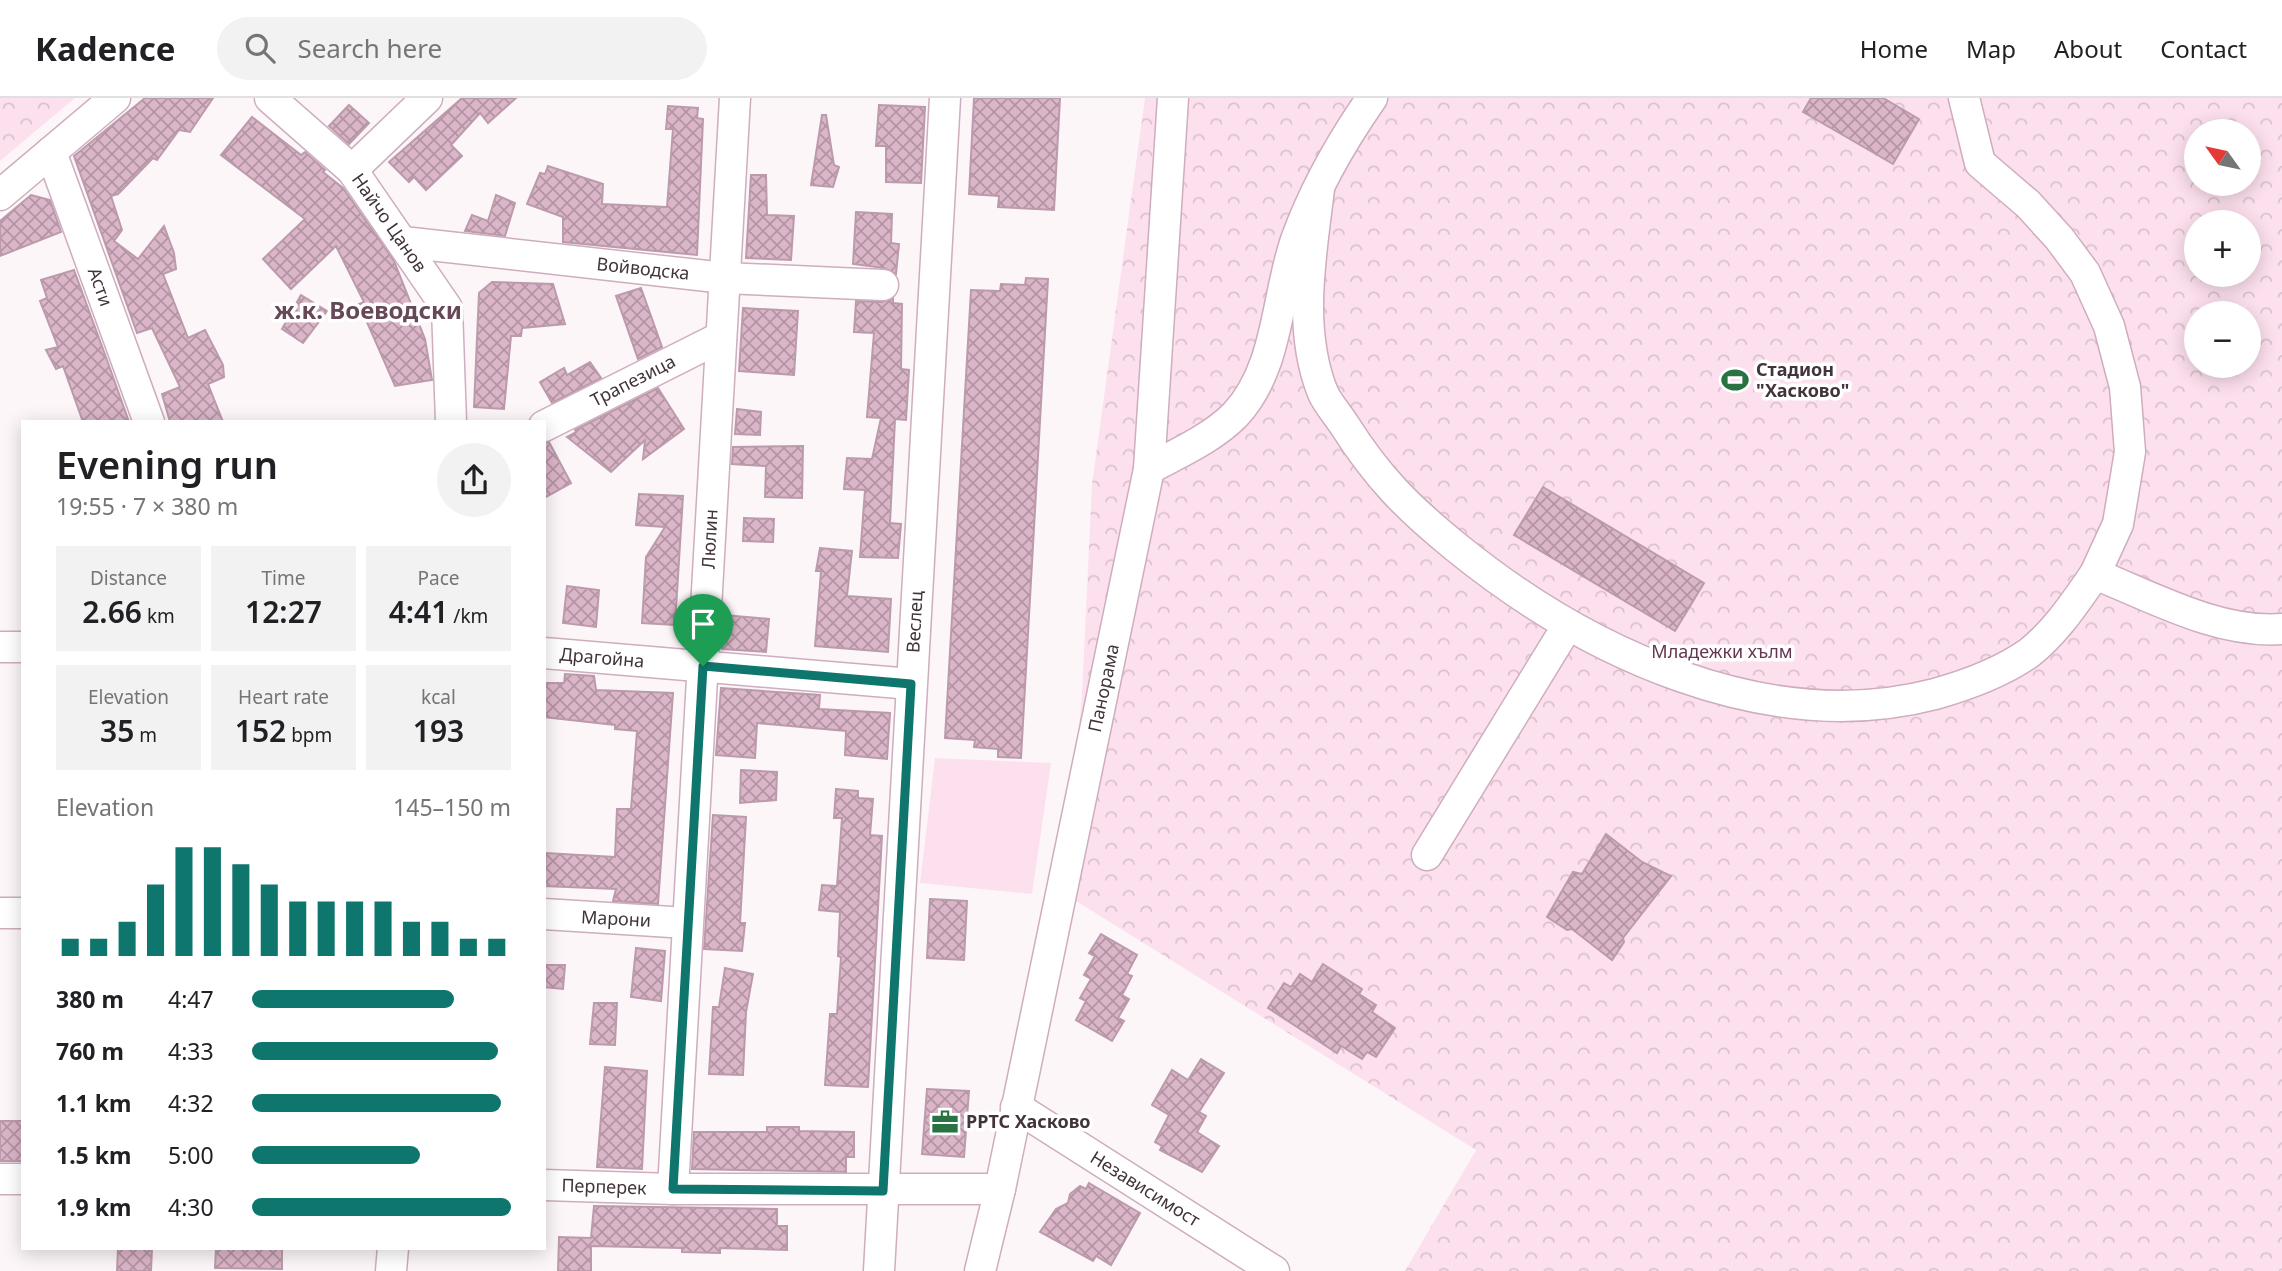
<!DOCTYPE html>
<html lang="en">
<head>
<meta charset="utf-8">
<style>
	body { margin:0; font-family:"Noto Sans",sans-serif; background:#f2f2f2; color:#202124; height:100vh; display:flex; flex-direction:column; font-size:26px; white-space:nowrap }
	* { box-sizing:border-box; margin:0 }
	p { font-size:23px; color:#757577 }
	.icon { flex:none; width:38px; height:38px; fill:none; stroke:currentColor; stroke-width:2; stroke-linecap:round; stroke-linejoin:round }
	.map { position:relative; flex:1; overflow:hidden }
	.drawer { position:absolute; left:21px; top:322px; width:525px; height:830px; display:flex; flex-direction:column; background:#fff; border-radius:0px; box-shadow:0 4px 18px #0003 }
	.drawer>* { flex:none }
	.needle { width:46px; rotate:303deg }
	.fabs { position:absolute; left:2184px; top:21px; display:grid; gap:14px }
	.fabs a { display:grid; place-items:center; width:77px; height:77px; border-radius:50%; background:#fff; box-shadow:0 4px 18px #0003; font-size:35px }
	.pin { position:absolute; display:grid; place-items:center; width:60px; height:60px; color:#fff; margin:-72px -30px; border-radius:50% 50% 50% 0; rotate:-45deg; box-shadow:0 0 7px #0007 }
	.pin .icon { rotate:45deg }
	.round { display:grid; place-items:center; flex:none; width:74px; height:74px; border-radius:37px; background:#f2f2f2 }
	.summary { display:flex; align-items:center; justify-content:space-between; height:119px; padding:0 35px }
	h1 { font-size:38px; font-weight:600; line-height:52px }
	.metrics { display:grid; grid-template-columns:repeat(3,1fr); gap:10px; height:119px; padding:7px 35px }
	.metrics div { display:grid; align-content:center; border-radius:0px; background:#f2f2f2; text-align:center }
	.metrics b { font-size:30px; font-weight:600 }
	.metrics small { font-size:19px; font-weight:400 }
	.metrics p { font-size:19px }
	.chart { height:196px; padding:14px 35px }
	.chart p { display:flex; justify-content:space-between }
	.chart svg { width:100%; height:126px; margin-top:7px; stroke:#0f766e; stroke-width:6 }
	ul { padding:0 35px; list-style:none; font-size:23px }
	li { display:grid; grid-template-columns:112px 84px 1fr; align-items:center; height:52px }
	li i { height:18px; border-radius:9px; background:#0f766e }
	header { display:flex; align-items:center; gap:42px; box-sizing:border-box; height:98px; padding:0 35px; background:#fff; border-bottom:2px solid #e0e0e0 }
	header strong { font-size:33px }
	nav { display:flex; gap:38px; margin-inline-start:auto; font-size:24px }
	.search { width:490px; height:63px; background:#f2f2f2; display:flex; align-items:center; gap:18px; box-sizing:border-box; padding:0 24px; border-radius:38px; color:#757577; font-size:26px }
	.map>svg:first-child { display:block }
</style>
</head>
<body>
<header>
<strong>Kadence</strong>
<div class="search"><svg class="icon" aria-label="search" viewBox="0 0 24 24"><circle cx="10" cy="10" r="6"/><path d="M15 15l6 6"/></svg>Search here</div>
<nav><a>Home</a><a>Map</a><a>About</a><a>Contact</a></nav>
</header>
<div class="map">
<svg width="2282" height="1173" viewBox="0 0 2282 1173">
	<defs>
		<pattern id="park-crowns" width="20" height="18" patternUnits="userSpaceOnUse" patternTransform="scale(1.75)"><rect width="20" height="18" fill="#fde0ee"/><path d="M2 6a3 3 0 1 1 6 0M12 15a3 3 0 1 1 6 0" fill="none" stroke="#dac1cd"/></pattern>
		<pattern id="building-cross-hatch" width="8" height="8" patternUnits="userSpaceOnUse" patternTransform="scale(1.75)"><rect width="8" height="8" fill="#dbb5c8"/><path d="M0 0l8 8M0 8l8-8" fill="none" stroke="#b394a3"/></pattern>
	</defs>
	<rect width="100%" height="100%" fill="#fdf6f9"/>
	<polygon fill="#fde0ee" points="935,660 1051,665 1032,796 920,785"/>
	<g fill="url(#park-crowns)" fill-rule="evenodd">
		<polygon points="0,0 75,0 0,63"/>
		<path d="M1145,0H2282V1173H1405L1476,1052L1060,793L1069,749L1082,596L1092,386ZM2196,33H2249V86H2196ZM2196,124H2249V177H2196ZM2196,215H2249V268H2196Z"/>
	</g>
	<g fill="url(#building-cross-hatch)" stroke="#bb9bab" stroke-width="2">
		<polygon points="145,0 213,0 190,34 179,32 157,62 153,60 118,96 111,98 122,132 114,143 138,161 164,128 174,155 176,171 163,176 188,240 205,232 223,267 224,279 208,286 223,324 170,324 162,296 180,289 152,230 137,235 74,58"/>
		<polygon points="462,0 516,0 488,25 480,15 451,47 462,58 426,92 414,79 409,84 389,64"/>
		<polygon points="974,0 1060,0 1054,112 998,109 999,98 969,96"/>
		<polygon points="1811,0 1883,0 1919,21 1893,66 1803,14"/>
		<polygon points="349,7 369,25 349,46 329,28"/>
		<polygon points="879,7 925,9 921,85 886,84 886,48 876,48"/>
		<polygon points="668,8 698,10 697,20 703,21 697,157 563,144 563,119 527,106 540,75 545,76 548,68 603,86 602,106 667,109 673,31 666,31"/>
		<polygon points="822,17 826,17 834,67 839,69 833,89 811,87"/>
		<polygon points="252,19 301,57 305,54 325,72 323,74 343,90 394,163 425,241 432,282 395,288 359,206 364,204 336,148 291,191 263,161 305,121 221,57"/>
		<polygon points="751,77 766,77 767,117 794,118 791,162 746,160"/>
		<polygon points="31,97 50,102 61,134 0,158 0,123"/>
		<polygon points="496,97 515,105 505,138 465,133 472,117 488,123"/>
		<polygon points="856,114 892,116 891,145 899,146 896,176 884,170 853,166"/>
		<polygon points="74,172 107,262 129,324 83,324 63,268 56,271 46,252 58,249 40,203 47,200 41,182"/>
		<polygon points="1026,180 1048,181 1021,660 998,659 998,651 974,649 975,642 945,640 971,192 1000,193 1001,186 1025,187"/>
		<polygon points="492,184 553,186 565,226 522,230 521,238 511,238 504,311 474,309 479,195"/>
		<polygon points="641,190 662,249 638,261 616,198"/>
		<polygon points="301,197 327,213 303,245 282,231"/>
		<polygon points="893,200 893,205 902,206 901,271 909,272 906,322 895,321 890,425 901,426 898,460 860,459 865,392 844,391 847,360 872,361 881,320 867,319 874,235 854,234 856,203 882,204"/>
		<polygon points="743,210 798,213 794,277 739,273"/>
		<polygon points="590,264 601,280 552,305 540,284 564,270 567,277"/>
		<polygon points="658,290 684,331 643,361 645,342 611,374 567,339 576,334 575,332"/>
		<polygon points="737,311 761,314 760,337 735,336"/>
		<polygon points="549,344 571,385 544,400 544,345"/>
		<polygon points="803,348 802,400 765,399 766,368 732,366 733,349"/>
		<polygon points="1543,389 1704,485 1675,533 1514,437"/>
		<polygon points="639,396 683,398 675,527 642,525 646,459 665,429 636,427"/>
		<polygon points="744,420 774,421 773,444 743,443"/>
		<polygon points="820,450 852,453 847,498 891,501 888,554 815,548 821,473 816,473"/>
		<polygon points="567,488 599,492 596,529 563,525"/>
		<polygon points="724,517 769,521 766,554 722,551"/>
		<polygon points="565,576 594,578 596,592 673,595 658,806 613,803 616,791 544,788 546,755 615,759 617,711 631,711 637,633 615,631 615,627 544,619 544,585 564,585"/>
		<polygon points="721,590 820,597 819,611 890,615 887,661 845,657 846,633 757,625 755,660 716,657"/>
		<polygon points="741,672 777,674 776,702 740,705"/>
		<polygon points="836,691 858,693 858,700 873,701 870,737 882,738 868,989 825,987 830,916 837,916 841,859 838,858 840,814 819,812 822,787 837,788 842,720 834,720"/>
		<polygon points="713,717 746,719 740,825 745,825 742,853 704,851"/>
		<polygon points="1606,736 1642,764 1671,778 1623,840 1624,844 1612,862 1572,831 1567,832 1547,819 1573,774 1582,776"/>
		<polygon points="930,801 967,803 964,862 927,860"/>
		<polygon points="1101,836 1137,857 1127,876 1132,878 1122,897 1129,901 1118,920 1124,923 1112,943 1076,922 1086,903 1080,900 1091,881 1084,877 1095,858 1089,855"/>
		<polygon points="636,850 665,853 661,903 631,899"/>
		<polygon points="1323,866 1362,891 1359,896 1376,907 1372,914 1395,930 1376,959 1367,954 1362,961 1341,948 1337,955 1268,910 1284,885 1291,889 1300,876 1312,884"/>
		<polygon points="544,867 565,867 563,891 544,889"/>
		<polygon points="725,870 753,876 746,914 743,977 709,976 713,909 719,909"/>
		<polygon points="594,905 617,905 615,947 590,946"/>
		<polygon points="1201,961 1224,975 1199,1014 1206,1018 1197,1034 1219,1048 1202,1074 1160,1052 1162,1048 1155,1044 1169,1017 1152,1007 1172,972 1188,982"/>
		<polygon points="605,969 647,973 642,1071 597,1069"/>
		<polygon points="927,991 969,993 964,1059 922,1056"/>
		<rect x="0" y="1023" width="23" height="40"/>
		<polygon points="767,1029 799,1029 799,1033 854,1034 854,1059 846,1059 846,1074 692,1071 694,1034 767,1034"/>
		<polygon points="1089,1085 1140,1115 1111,1167 1096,1158 1093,1163 1040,1134 1056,1111 1068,1105 1070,1096 1080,1088 1086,1091"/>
		<polygon points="594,1108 777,1111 777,1128 787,1128 787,1152 720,1150 720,1155 682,1154 682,1150 591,1148 591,1173 558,1173 559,1139 591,1140"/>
		<polygon points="118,1150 152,1150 151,1173 117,1173"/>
		<polygon points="216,1150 282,1150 282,1171 215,1170"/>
	</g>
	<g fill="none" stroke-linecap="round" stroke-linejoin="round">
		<defs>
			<g id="minor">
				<polyline points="270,0 352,72 447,210 451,324"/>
				<path d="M1964,0L1980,65L2028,106L2059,140L2085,175L2109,228L2125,289L2130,354L2118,426L2095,476C2152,499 2219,536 2282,531"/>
				<polyline points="51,54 149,324"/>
				<polyline points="352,72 427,0"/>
				<path d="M1319,91C1311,157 1297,231 1323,295C1328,306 1338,317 1345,328C1378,380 1408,410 1456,449C1585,554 1767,640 1935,596C1967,587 2002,574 2029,555C2056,534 2076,503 2095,476"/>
				<polyline points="0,97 115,0"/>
				<polyline points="403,144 725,180 883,187"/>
				<polyline points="544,328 721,239"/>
				<path d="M1149,371C1178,355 1211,341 1235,317C1279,270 1276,199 1296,142C1314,92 1342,43 1372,0"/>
				<polyline points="0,549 23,549"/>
				<polyline points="544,555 911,586"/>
				<polyline points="1427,757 1568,527"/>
				<polyline points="0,815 23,815"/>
				<polyline points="544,816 687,825"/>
				<polyline points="1016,1009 1274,1173"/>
				<polyline points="0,1081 23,1081"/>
				<polyline points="544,1087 673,1091 1000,1091"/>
				<polyline points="673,1091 735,0"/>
				<polyline points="391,1173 393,1150"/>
				<polyline points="879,1173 945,0"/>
				<polyline points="980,1173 1000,1091 1149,371 1173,0"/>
			</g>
		</defs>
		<use href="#minor" stroke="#ceadbe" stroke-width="33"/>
		<use href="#minor" stroke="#fff" stroke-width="30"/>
	</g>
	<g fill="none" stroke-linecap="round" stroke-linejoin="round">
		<defs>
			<polygon id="route" points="703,568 911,586 883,1093 673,1091"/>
		</defs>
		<use href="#route" stroke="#fff" stroke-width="14"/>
		<use href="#route" stroke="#0f766e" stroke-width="9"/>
	</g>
	<defs>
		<symbol id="stadium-bare" viewBox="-9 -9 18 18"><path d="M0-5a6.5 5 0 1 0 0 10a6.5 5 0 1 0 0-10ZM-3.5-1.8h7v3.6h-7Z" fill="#287341" stroke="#fff" stroke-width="2.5" paint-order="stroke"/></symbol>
		<symbol id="office-bare" viewBox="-9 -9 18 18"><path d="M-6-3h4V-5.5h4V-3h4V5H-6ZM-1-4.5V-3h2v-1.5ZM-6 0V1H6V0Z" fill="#287341" stroke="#fff" stroke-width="2.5" paint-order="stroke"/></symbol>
	</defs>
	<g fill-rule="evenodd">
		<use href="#stadium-bare" x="1716" y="263" width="38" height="38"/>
		<use href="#office-bare" x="926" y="1005" width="38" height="38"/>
	</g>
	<g text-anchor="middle" stroke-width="7" stroke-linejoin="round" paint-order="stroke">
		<g font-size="18" fill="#41343a" stroke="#fff">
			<text transform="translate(389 125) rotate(55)" y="6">Найчо Цанов</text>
			<text transform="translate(643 171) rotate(6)" y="6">Войводска</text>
			<text transform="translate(100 189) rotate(70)" y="6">Асти</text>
			<text transform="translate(633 283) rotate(-27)" y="6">Трапезица</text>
			<text transform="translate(710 441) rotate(-87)" y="6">Люлин</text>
			<text transform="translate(915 524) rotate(-87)" y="6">Веслец</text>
			<text transform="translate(602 560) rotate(5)" y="6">Драгойна</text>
			<text transform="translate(1104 590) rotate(-78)" y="6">Панорама</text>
			<text transform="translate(616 821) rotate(3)" y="6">Марони</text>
			<text transform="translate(604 1089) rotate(2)" y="6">Перперек</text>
			<text transform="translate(1145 1091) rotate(32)" y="6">Независимост</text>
		</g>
		<g font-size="18" font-weight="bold" fill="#41343a" stroke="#fff" text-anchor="start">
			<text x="1756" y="278">Стадион<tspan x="1756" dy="21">"Хасково"</tspan></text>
			<text x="966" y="1030">РРТС Хасково</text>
		</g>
		<g font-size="18" fill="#663551" stroke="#fff">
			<text x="1722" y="560">Младежки хълм</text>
		</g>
		<g font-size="24" font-weight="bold" fill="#654958" stroke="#fff">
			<text x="368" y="221">ж.к. Воеводски</text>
		</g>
	</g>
</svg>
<div class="fabs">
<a><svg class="needle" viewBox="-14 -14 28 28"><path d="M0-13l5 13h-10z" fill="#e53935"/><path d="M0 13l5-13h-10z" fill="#757577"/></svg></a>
<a>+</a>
<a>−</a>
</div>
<div class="pin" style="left:703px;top:568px;background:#1e9e55"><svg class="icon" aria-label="arrive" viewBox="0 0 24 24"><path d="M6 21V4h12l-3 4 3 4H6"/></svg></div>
<section class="drawer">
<div class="summary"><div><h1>Evening run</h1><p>19:55 · 7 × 380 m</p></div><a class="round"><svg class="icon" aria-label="share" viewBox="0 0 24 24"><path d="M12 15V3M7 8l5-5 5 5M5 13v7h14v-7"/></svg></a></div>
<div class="metrics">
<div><p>Distance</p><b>2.66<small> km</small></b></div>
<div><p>Time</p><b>12:27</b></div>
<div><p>Pace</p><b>4:41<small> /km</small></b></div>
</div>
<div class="metrics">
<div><p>Elevation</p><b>35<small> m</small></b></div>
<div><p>Heart rate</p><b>152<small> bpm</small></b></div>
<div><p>kcal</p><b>193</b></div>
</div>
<div class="chart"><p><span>Elevation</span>145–150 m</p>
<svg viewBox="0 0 160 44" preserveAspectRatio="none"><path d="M5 44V38M15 44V38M25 44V32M35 44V19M45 44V6M55 44V6M65 44V12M75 44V19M85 44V25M95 44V25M105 44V25M115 44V25M125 44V32M135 44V32M145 44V38M155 44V38"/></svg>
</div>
<ul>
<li><b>380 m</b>4:47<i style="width:78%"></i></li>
<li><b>760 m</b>4:33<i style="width:95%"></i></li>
<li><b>1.1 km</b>4:32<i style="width:96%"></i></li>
<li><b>1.5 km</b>5:00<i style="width:65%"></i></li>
<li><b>1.9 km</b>4:30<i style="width:100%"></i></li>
</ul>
</section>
</div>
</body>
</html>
